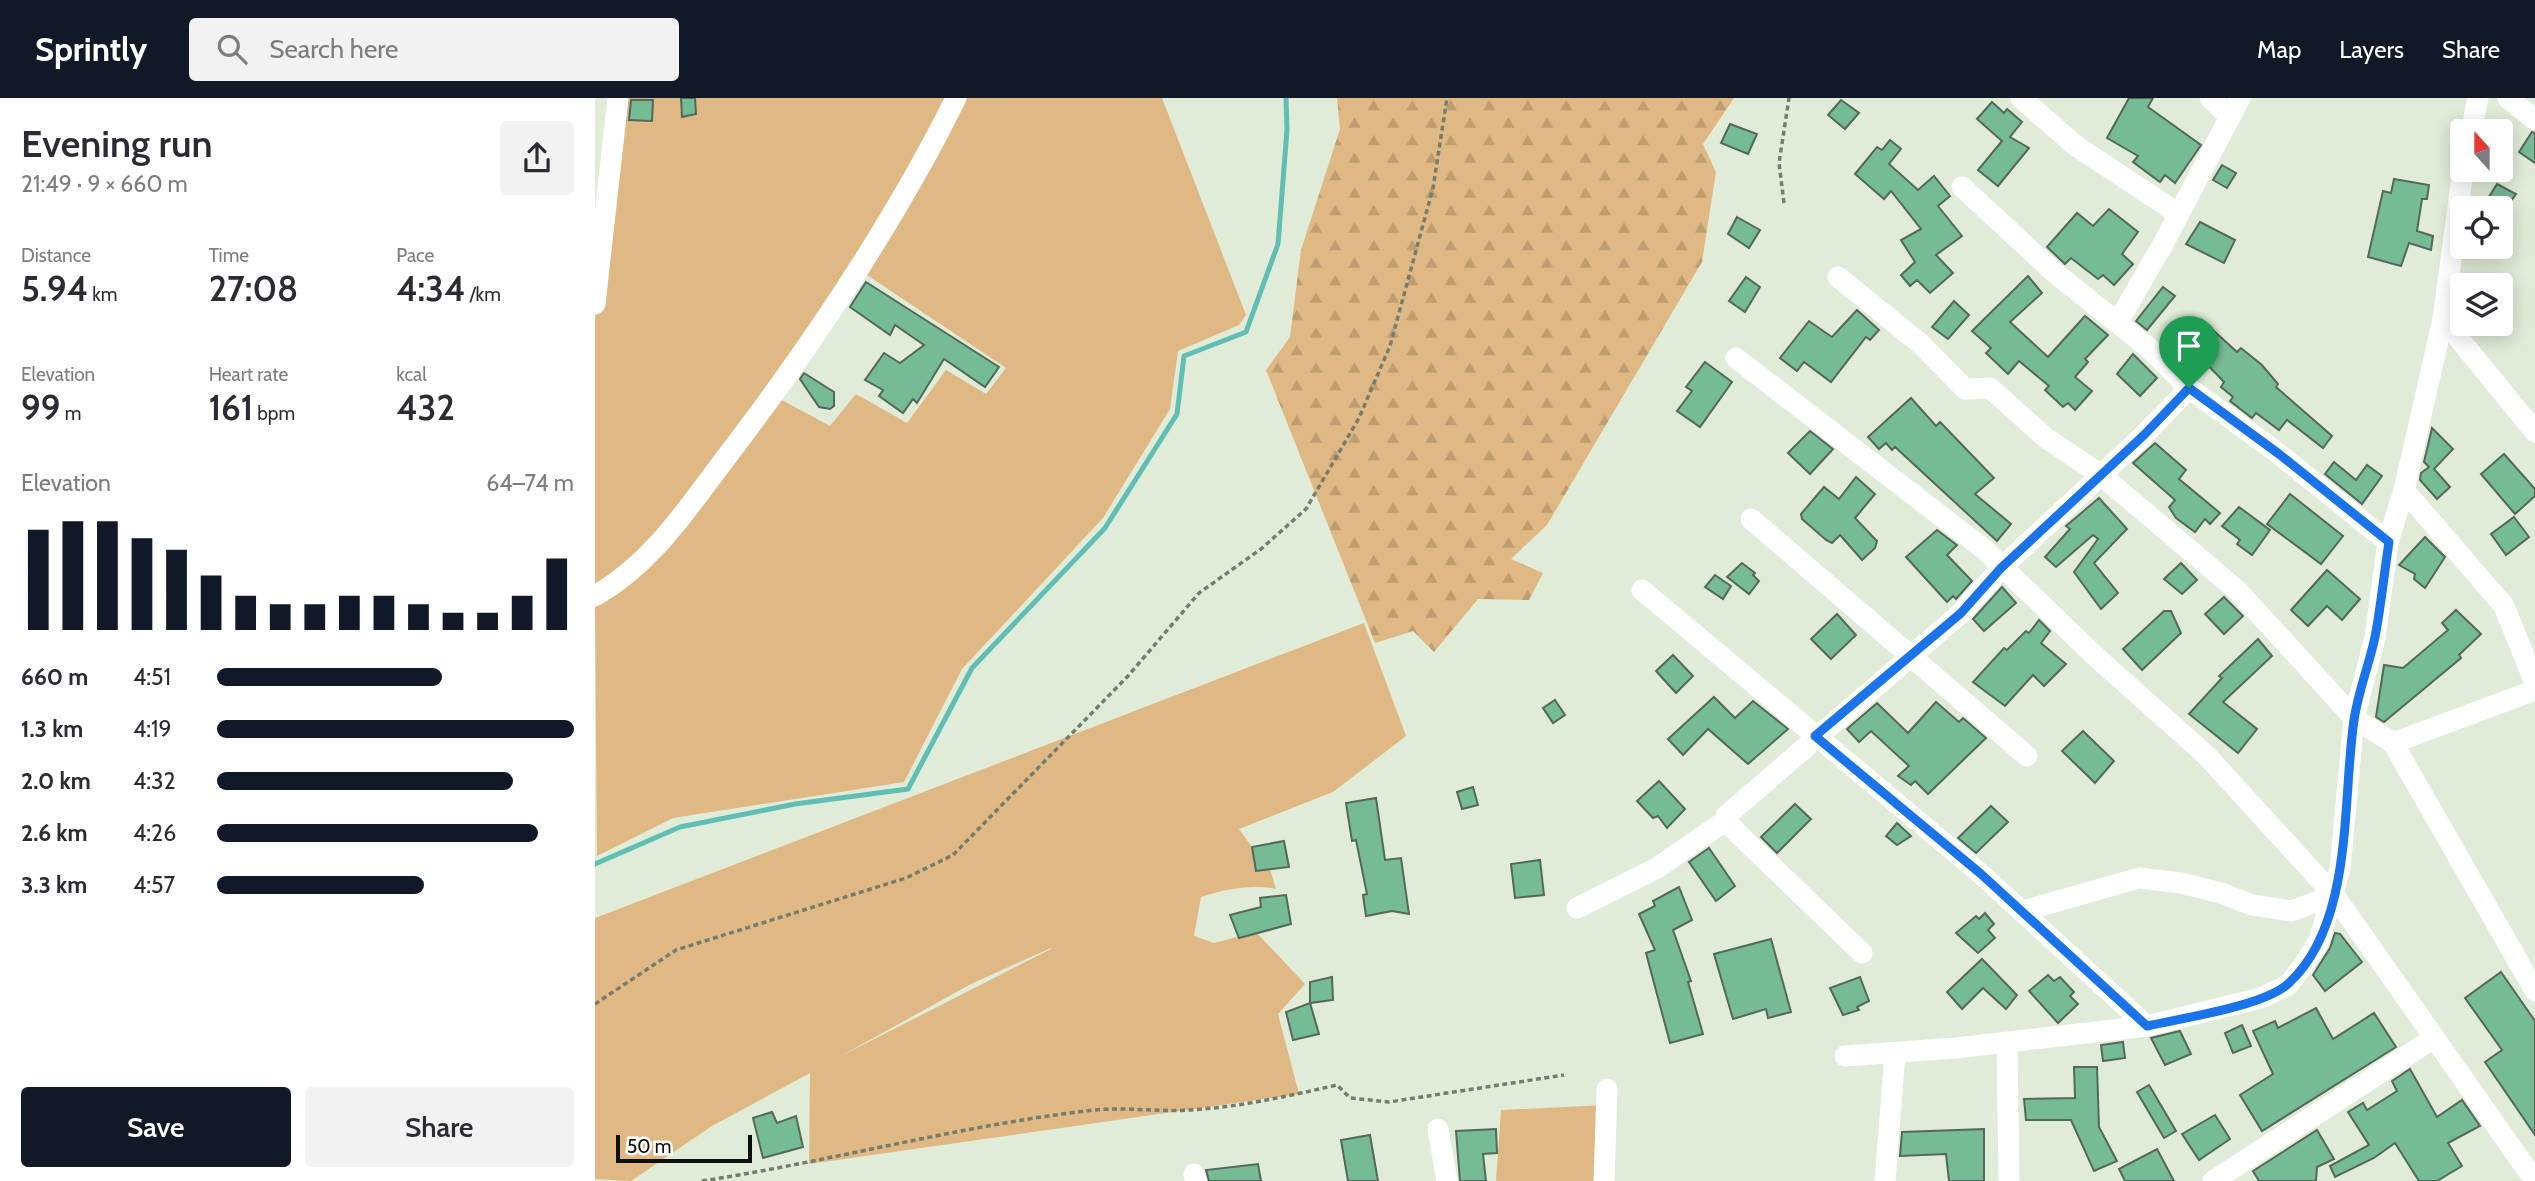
<!DOCTYPE html>
<html lang="en">
<head>
<meta charset="utf-8">
<style>
	body { margin:0; font-family:Cabin,sans-serif; background:#f2f2f3; color:#2b2b33; height:100vh; display:flex; flex-direction:column; font-size:26px; white-space:nowrap }
	* { box-sizing:border-box; margin:0 }
	p { font-size:23px; color:#7c7c81 }
	.icon { flex:none; width:38px; height:38px; fill:none; stroke:currentColor; stroke-width:2; stroke-linecap:round; stroke-linejoin:round }
	.map { position:relative; flex:1; overflow:hidden }
	.sheet { display:flex; flex-direction:column; background:#fff; width:595px }
	.sheet>* { flex:none }
	.needle { width:46px; rotate:339deg }
	.controls { position:absolute; left:1855px; top:21px; display:grid; gap:14px }
	.controls a { display:grid; place-items:center; width:63px; height:63px; border-radius:7px; background:#fff; box-shadow:0 4px 18px #0003; font-size:35px }
	.scale { position:absolute; left:21px; bottom:18px; width:136px; box-sizing:border-box; padding-left:7px; border:4px solid #0c1009; border-top:0; font-size:19px; line-height:24px; white-space:nowrap; color:#0c1009; -webkit-text-stroke:5px #fff; paint-order:stroke }
	.pin { position:absolute; display:grid; place-items:center; width:60px; height:60px; color:#fff; margin:-72px -30px; border-radius:50% 50% 50% 0; rotate:-45deg; box-shadow:0 0 7px #0007 }
	.pin .icon { rotate:45deg }
	.round { display:grid; place-items:center; flex:none; width:74px; height:74px; border-radius:7px; background:#f2f2f3 }
	.overview { display:flex; align-items:center; justify-content:space-between; height:119px; padding:0 21px }
	h1 { font-size:38px; font-weight:600; line-height:52px }
	.stats { display:grid; grid-template-columns:repeat(3,1fr); gap:10px; height:119px; padding:7px 21px }
	.stats div { display:grid; align-content:center }
	.stats b { font-size:35px; font-weight:600 }
	.stats small { font-size:19px; font-weight:400 }
	.stats p { font-size:19px }
	.chart { height:196px; padding:14px 21px }
	.chart p { display:flex; justify-content:space-between }
	.chart svg { width:100%; height:126px; margin-top:7px; stroke:#111827; stroke-width:6 }
	.cta { display:flex; gap:14px; margin-top:auto; padding:14px 21px }
	.cta a { flex:1; height:80px; border-radius:7px; background:#111827; color:#fff; font-size:28px; font-weight:600; line-height:80px; text-align:center }
	.cta a+a { background:#f2f2f3; color:#2b2b33 }
	ul { padding:0 21px; list-style:none; font-size:23px }
	li { display:grid; grid-template-columns:112px 84px 1fr; align-items:center; height:52px }
	li i { height:18px; border-radius:9px; background:#111827 }
	header { display:flex; align-items:center; gap:42px; box-sizing:border-box; height:98px; padding:0 35px; background:#111827; color:#fff }
	header strong { font-size:33px }
	nav { display:flex; gap:38px; margin-inline-start:auto; font-size:24px }
	.search { width:490px; height:63px; background:#f2f2f3; display:flex; align-items:center; gap:18px; box-sizing:border-box; padding:0 24px; border-radius:7px; color:#7c7c81; font-size:26px }
	main { display:flex; flex:1; min-height:0 }
	.map>svg:first-child { display:block }
</style>
</head>
<body>
<header>
<strong>Sprintly</strong>
<div class="search"><svg class="icon" aria-label="search" viewBox="0 0 24 24"><circle cx="10" cy="10" r="6"/><path d="M15 15l6 6"/></svg>Search here</div>
<nav><a>Map</a><a>Layers</a><a>Share</a></nav>
</header>
<main>
<section class="sheet">
<div class="overview"><div><h1>Evening run</h1><p>21:49 · 9 × 660 m</p></div><a class="round"><svg class="icon" aria-label="share" viewBox="0 0 24 24"><path d="M12 15V3M7 8l5-5 5 5M5 13v7h14v-7"/></svg></a></div>
<div class="stats">
<div><p>Distance</p><b>5.94<small> km</small></b></div>
<div><p>Time</p><b>27:08</b></div>
<div><p>Pace</p><b>4:34<small> /km</small></b></div>
</div>
<div class="stats">
<div><p>Elevation</p><b>99<small> m</small></b></div>
<div><p>Heart rate</p><b>161<small> bpm</small></b></div>
<div><p>kcal</p><b>432</b></div>
</div>
<div class="chart"><p><span>Elevation</span>64–74 m</p>
<svg viewBox="0 0 160 44" preserveAspectRatio="none"><path d="M5 44V9M15 44V6M25 44V6M35 44V12M45 44V16M55 44V25M65 44V32M75 44V35M85 44V35M95 44V32M105 44V32M115 44V35M125 44V38M135 44V38M145 44V32M155 44V19"/></svg>
</div>
<ul>
<li><b>660 m</b>4:51<i style="width:63%"></i></li>
<li><b>1.3 km</b>4:19<i style="width:100%"></i></li>
<li><b>2.0 km</b>4:32<i style="width:83%"></i></li>
<li><b>2.6 km</b>4:26<i style="width:90%"></i></li>
<li><b>3.3 km</b>4:57<i style="width:58%"></i></li>
</ul>
<div class="cta"><a>Save</a><a>Share</a></div>
</section>
<div class="map">
<svg width="1940" height="1083" viewBox="0 0 1940 1083">
	<defs>
		<pattern id="forest-firs" width="22" height="20" patternUnits="userSpaceOnUse" patternTransform="scale(1.75)"><rect width="22" height="20" fill="#dfb884"/><path d="M5 1l3.5 6h-7zM16 11l3.5 6h-7z" fill="#be9d71"/></pattern>
	</defs>
	<rect width="100%" height="100%" fill="#e0ecd7"/>
	<g fill="#dfb884" fill-rule="evenodd">
		<polygon points="26,0 354,0 326,54 221,225 75,421 19,476 0,487 0,221 21,89"/>
		<polygon points="371,0 567,0 651,217 644,227 583,253 575,311 508,420 367,571 309,684 78,720 2,758 0,506 35,486 91,430 185,301 235,328 261,296 312,325 351,272 391,296 411,270 272,177 342,60"/>
		<path d="M769,525L811,638L738,694L644,731L657,749L661,773L675,771L681,791C656,786 631,791 606,799L599,838L619,845L661,834L710,886L683,916L704,996L214,1066L215,975L117,1028L36,1083L0,1081V820ZM456,850V851L244,959L376,886Z"/>
		<polygon points="1012,1007 1006,1083 901,1083 906,1012"/>
	</g>
	<polygon fill="url(#forest-firs)" points="742,0 1139,0 1108,46 1121,74 1107,164 952,427 916,461 948,475 934,502 883,501 839,554 818,533 780,545 671,272 695,239 706,152 745,31"/>
	<g fill="none" stroke-linecap="round" stroke-linejoin="round">
		<polyline stroke="#60beb5" stroke-width="5" points="0,766 85,729 200,706 313,691 377,570 510,430 582,316 589,258 651,234 683,146 692,32 691,0"/>
	</g>
	<g fill="#75bb94" stroke="#54685c" stroke-width="2">
		<polygon points="86,0 100,0 101,16 87,19"/>
		<polygon points="1534,0 1558,0 1553,9 1606,47 1580,85 1570,77 1565,84 1538,64 1543,58 1512,40"/>
		<polygon points="36,2 58,2 57,23 34,22"/>
		<polygon points="1246,2 1264,15 1250,31 1233,17"/>
		<polygon points="1397,4 1409,15 1412,11 1427,24 1415,39 1434,50 1403,88 1383,72 1407,43 1382,21"/>
		<polygon points="1135,26 1162,36 1153,56 1126,45"/>
		<polygon points="1937,34 1940,35 1940,65 1924,54"/>
		<polygon points="1295,42 1306,51 1294,66 1323,92 1339,78 1355,98 1343,108 1367,138 1341,157 1358,175 1335,195 1322,182 1315,188 1306,177 1320,164 1306,142 1326,131 1296,93 1289,101 1260,76 1282,49 1287,52"/>
		<polygon points="1627,67 1641,75 1632,90 1618,82"/>
		<polygon points="1799,81 1834,87 1832,101 1827,101 1822,133 1838,138 1836,152 1814,145 1806,168 1773,159 1788,93 1796,95"/>
		<polygon points="1902,86 1921,96 1911,110 1887,110"/>
		<polygon points="1514,111 1543,134 1527,156 1538,166 1519,187 1508,177 1503,181 1476,160 1470,166 1452,149 1482,115 1498,128"/>
		<polygon points="1142,119 1165,132 1154,150 1133,136"/>
		<polygon points="1605,124 1640,142 1629,165 1591,146"/>
		<polygon points="1433,178 1447,195 1415,224 1453,259 1490,218 1513,237 1490,261 1493,264 1480,279 1497,293 1480,312 1473,305 1468,309 1450,292 1454,288 1424,263 1413,276 1391,255 1396,250 1377,233"/>
		<polygon points="1151,179 1165,189 1150,214 1134,203"/>
		<polygon points="271,184 404,269 390,289 349,261 322,305 318,301 308,315 284,298 288,292 270,282 289,255 305,265 329,247 300,227 295,237 255,209"/>
		<polygon points="1568,189 1580,198 1552,232 1541,223"/>
		<polygon points="1359,203 1374,217 1353,241 1337,229"/>
		<polygon points="1262,212 1284,232 1275,242 1271,239 1236,284 1209,264 1202,273 1185,260 1214,223 1237,239"/>
		<polygon points="1607,222 1642,254 1646,250 1667,267 1683,286 1681,289 1737,338 1728,350 1692,322 1684,332 1661,315 1657,320 1635,303 1638,299 1626,289 1629,284 1606,260 1595,272 1578,256"/>
		<polygon points="1538,256 1562,280 1545,298 1522,276"/>
		<polygon points="1110,264 1137,284 1105,329 1082,313 1097,293 1091,289"/>
		<polygon points="209,275 239,294 239,308 235,311 224,309 205,281"/>
		<polygon points="1316,300 1341,328 1345,324 1399,380 1380,396 1416,426 1402,443 1300,349 1297,352 1291,345 1284,351 1273,339"/>
		<polygon points="1837,330 1858,351 1839,371 1855,389 1842,401 1825,382 1826,375 1834,369 1829,364"/>
		<polygon points="1215,333 1238,351 1215,376 1193,355"/>
		<polygon points="1560,345 1591,372 1584,381 1625,415 1615,426 1610,421 1600,434 1581,420 1574,409 1580,402 1538,365"/>
		<polygon points="1909,356 1940,391 1940,398 1920,416 1886,376"/>
		<polygon points="1739,364 1761,382 1772,367 1787,378 1767,406 1730,376"/>
		<polygon points="1261,379 1280,396 1260,420 1282,443 1280,450 1267,462 1245,437 1237,445 1231,442 1207,421 1206,416 1229,389 1244,401"/>
		<polygon points="1695,396 1748,438 1726,466 1672,426"/>
		<polygon points="1504,400 1532,431 1499,465 1523,495 1506,511 1479,474 1503,441 1498,437 1461,469 1450,459 1475,431 1471,428"/>
		<polygon points="1644,409 1675,432 1657,457 1642,446 1645,442 1627,428"/>
		<polygon points="1919,419 1934,439 1911,457 1896,436"/>
		<polygon points="1342,432 1362,447 1352,457 1377,483 1361,501 1358,498 1352,504 1311,459"/>
		<polygon points="1830,439 1850,459 1830,490 1819,481 1820,476 1804,467"/>
		<polygon points="1147,465 1160,475 1158,477 1164,483 1154,496 1132,479"/>
		<polygon points="1586,465 1602,482 1587,496 1569,481"/>
		<polygon points="1732,472 1765,501 1747,522 1732,508 1713,528 1696,512"/>
		<polygon points="1120,477 1136,488 1128,501 1110,489"/>
		<polygon points="1407,489 1421,505 1389,533 1378,521"/>
		<polygon points="1629,499 1648,518 1629,536 1610,516"/>
		<polygon points="1861,512 1886,536 1864,557 1866,560 1789,624 1781,619 1789,567 1808,570 1853,532 1847,525"/>
		<polygon points="1569,513 1576,513 1586,535 1547,572 1528,551"/>
		<polygon points="1242,516 1261,537 1236,561 1216,541"/>
		<polygon points="1444,522 1455,533 1446,545 1471,566 1449,588 1438,577 1410,608 1378,584 1409,550 1412,552 1431,533 1434,535"/>
		<polygon points="1663,541 1677,558 1628,604 1662,631 1643,655 1594,616 1627,580 1624,578"/>
		<polygon points="1078,557 1098,578 1081,595 1061,573"/>
		<polygon points="1119,599 1140,620 1158,603 1193,631 1153,666 1113,631 1088,657 1073,641"/>
		<polygon points="960,602 970,617 958,625 948,610"/>
		<polygon points="1341,604 1364,624 1368,620 1391,640 1333,696 1320,683 1316,687 1303,678 1314,668 1276,633 1264,644 1252,631 1282,605 1313,635"/>
		<polygon points="1488,633 1519,663 1500,685 1467,653"/>
		<polygon points="1064,683 1090,711 1072,730 1063,718 1058,720 1042,703"/>
		<polygon points="878,689 883,707 867,711 862,694"/>
		<polygon points="781,700 790,762 806,760 814,816 797,813 771,818 768,797 772,796 761,742 757,743 751,705"/>
		<polygon points="1200,706 1216,721 1182,755 1166,739"/>
		<polygon points="1396,708 1413,724 1381,755 1363,740"/>
		<polygon points="1302,725 1316,738 1302,747 1291,738"/>
		<polygon points="689,743 694,769 661,773 657,749"/>
		<polygon points="1114,750 1140,788 1121,803 1094,764"/>
		<polygon points="945,762 949,797 920,800 916,766"/>
		<polygon points="1084,789 1097,822 1078,832 1096,883 1093,884 1108,936 1075,945 1051,855 1060,852 1044,816 1060,808 1058,803"/>
		<polygon points="691,797 696,826 644,840 635,817 666,809 665,800"/>
		<polygon points="1390,815 1399,826 1393,832 1400,840 1383,855 1361,835 1381,818 1384,821"/>
		<polygon points="1740,835 1745,836 1767,864 1730,893 1718,877 1735,850"/>
		<polygon points="1176,841 1196,914 1173,920 1171,911 1138,921 1119,856"/>
		<polygon points="1387,861 1422,897 1411,911 1388,890 1367,911 1352,894"/>
		<polygon points="1906,874 1940,923 1940,1037 1890,964 1907,952 1870,900"/>
		<polygon points="1453,877 1459,883 1465,879 1479,894 1475,898 1483,906 1463,925 1434,893"/>
		<polygon points="737,879 738,902 715,905 715,884"/>
		<polygon points="1265,879 1274,903 1262,909 1264,912 1248,917 1235,890"/>
		<polygon points="715,905 724,936 698,942 691,914"/>
		<polygon points="1721,910 1738,941 1779,915 1801,949 1667,1033 1645,997 1678,976 1658,933 1680,923 1683,930"/>
		<polygon points="1647,927 1656,948 1638,955 1630,935"/>
		<polygon points="1585,933 1596,956 1570,967 1556,940"/>
		<polygon points="1528,944 1530,960 1508,963 1506,947"/>
		<polygon points="1479,969 1502,969 1504,1029 1522,1063 1499,1073 1476,1022 1431,1022 1429,1001 1480,1000"/>
		<polygon points="1815,971 1842,1019 1867,1002 1885,1028 1853,1045 1867,1068 1842,1083 1824,1083 1800,1045 1779,1060 1740,1079 1735,1068 1774,1047 1753,1014 1768,1005 1772,1012 1802,993 1797,983"/>
		<polygon points="1554,987 1581,1033 1569,1040 1542,994"/>
		<polygon points="177,1014 182,1025 201,1018 208,1049 168,1060 158,1020"/>
		<polygon points="1620,1017 1635,1041 1604,1062 1587,1036"/>
		<polygon points="901,1031 902,1055 888,1056 891,1083 865,1083 861,1033"/>
		<polygon points="1389,1031 1389,1083 1354,1083 1351,1056 1305,1058 1307,1034"/>
		<polygon points="1722,1032 1739,1061 1722,1069 1721,1083 1664,1083 1658,1073"/>
		<polygon points="775,1037 783,1083 753,1083 746,1042"/>
		<polygon points="1562,1051 1579,1083 1530,1083 1524,1071"/>
		<polygon points="663,1066 666,1083 614,1083 611,1072"/>
	</g>
	<g fill="none" stroke-linecap="round" stroke-linejoin="round">
		<g stroke="#757d6f" stroke-width="3.5" stroke-dasharray="5 3.5" stroke-linecap="butt">
			<polyline points="1189,105 1184,65 1194,0"/>
			<polyline points="0,906 81,852 311,780 358,757 533,578 604,495 666,451 711,411 764,320 795,248 838,90 852,0"/>
			<path d="M107,1083C238,1063 367,1027 499,1012C531,1009 563,1014 595,1012C645,1009 693,998 742,987L755,1000L794,1004L969,977"/>
		</g>
		<g stroke="#fff" stroke-width="21">
			<polyline points="1426,0 1481,48 1584,116"/>
			<polyline points="1615,0 1635,19"/>
			<polyline points="1913,0 1940,22"/>
			<polyline points="1876,33 1883,0"/>
			<polyline points="1367,89 1459,174 1555,251 1594,290 1684,356 1793,444"/>
			<polyline points="1243,179 1327,247 1370,291 1395,290 1451,340 1506,377 1643,493 1759,620 1798,645 1940,893"/>
			<polyline points="0,206 23,0"/>
			<polyline points="1848,221 1940,334"/>
			<polyline points="1523,224 1568,146 1645,0"/>
			<polyline points="1141,260 1390,452 1500,558 1611,657 1739,797 1940,1083"/>
			<polyline points="1809,392 1909,508 1940,585"/>
			<polyline points="1156,421 1432,658"/>
			<polyline points="1047,492 1386,776 1552,928"/>
			<path d="M0,498C59,464 93,409 133,357C219,244 298,127 361,0"/>
			<polyline points="1798,645 1940,592"/>
			<polyline points="1130,723 1267,855"/>
			<polyline points="982,810 1062,770 1130,723 1131,718 1366,515 1406,470 1549,337 1594,290"/>
			<polyline points="1428,813 1544,780 1586,785 1626,795 1657,807 1697,813 1739,797"/>
			<polyline points="1412,945 1414,1083"/>
			<polyline points="1250,958 1361,950 1552,928 1666,900 1693,887 1708,868 1724,843 1745,771 1759,620 1780,540 1793,444 1809,392 1848,221 1868,72"/>
			<polyline points="843,1031 852,1083"/>
			<polyline points="599,1076 601,1083"/>
			<polyline points="1009,1083 1012,991"/>
			<polyline points="1290,1083 1300,955"/>
			<polyline points="1618,1083 1839,940"/>
		</g>
	</g>
	<g fill="none" stroke-linecap="round" stroke-linejoin="round">
		<defs>
			<path id="route" d="M1594,290L1684,356L1794,444C1789,476 1786,508 1780,539C1774,567 1763,594 1759,622C1747,702 1759,825 1694,885C1670,908 1587,920 1552,928L1386,776L1220,638L1366,515L1406,470L1549,337Z"/>
		</defs>
		<use href="#route" stroke="#fff" stroke-width="14"/>
		<use href="#route" stroke="#1a73e8" stroke-width="9"/>
	</g>
</svg>
<div class="controls">
<a><svg class="needle" viewBox="-14 -14 28 28"><path d="M0-13l5 13h-10z" fill="#e53935"/><path d="M0 13l5-13h-10z" fill="#7c7c81"/></svg></a>
<a><svg class="icon" aria-label="locate" viewBox="0 0 24 24"><circle cx="12" cy="12" r="6"/><path d="M12 2v4M12 18v4M2 12h4M18 12h4"/></svg></a>
<a><svg class="icon" aria-label="layers" viewBox="0 0 24 24"><path d="M12 4l9 5-9 5-9-5zM3 14l9 5 9-5"/></svg></a>
</div>
<div class="scale">50 m</div>
<div class="pin" style="left:1594px;top:290px;background:#1e9e55"><svg class="icon" aria-label="arrive" viewBox="0 0 24 24"><path d="M6 21V4h12l-3 4 3 4H6"/></svg></div>
</div>
</main>
</body>
</html>
